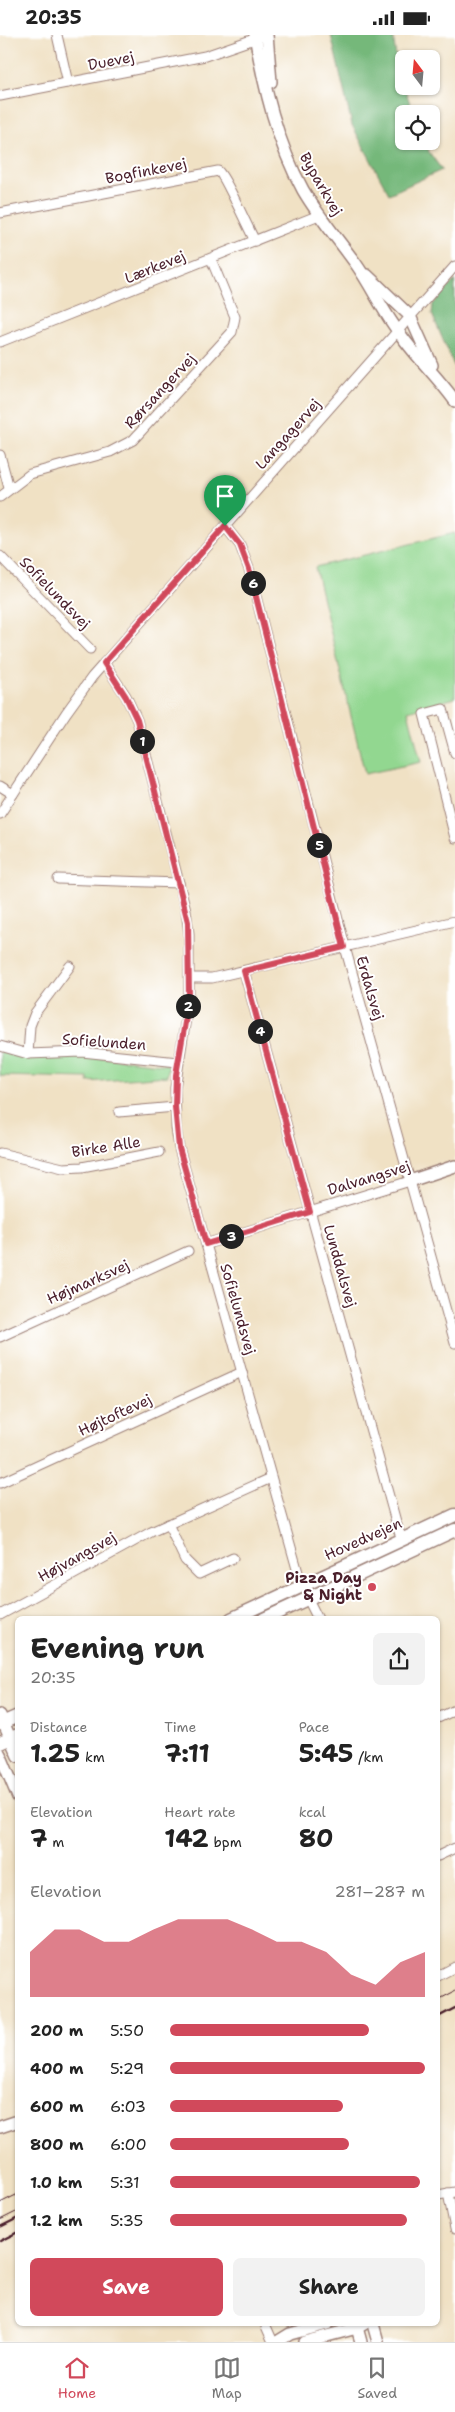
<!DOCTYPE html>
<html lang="en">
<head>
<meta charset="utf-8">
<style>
	body { margin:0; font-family:"Shantell Sans",sans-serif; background:#f2f2f2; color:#222; height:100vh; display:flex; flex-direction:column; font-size:19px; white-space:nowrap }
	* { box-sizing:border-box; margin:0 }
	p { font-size:16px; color:#767676 }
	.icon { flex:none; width:28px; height:28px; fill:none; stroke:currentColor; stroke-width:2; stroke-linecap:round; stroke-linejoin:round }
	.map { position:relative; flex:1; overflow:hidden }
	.panel { position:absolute; left:15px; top:1581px; width:425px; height:710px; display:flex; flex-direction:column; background:#fff; border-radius:8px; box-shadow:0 1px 4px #0004 }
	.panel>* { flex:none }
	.needle { width:32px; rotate:344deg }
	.buttons { position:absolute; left:395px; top:15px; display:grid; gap:10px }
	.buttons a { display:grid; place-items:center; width:45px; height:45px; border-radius:8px; background:#fff; box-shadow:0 1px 4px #0004; font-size:25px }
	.pin { position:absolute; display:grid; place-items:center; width:42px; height:42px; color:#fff; margin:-51px -21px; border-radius:50% 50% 50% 0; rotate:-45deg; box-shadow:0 0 5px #0007 }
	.pin .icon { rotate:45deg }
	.km { position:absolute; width:25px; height:25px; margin:-12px; border-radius:50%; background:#222; color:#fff; font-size:14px; line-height:25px; text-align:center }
	.round { display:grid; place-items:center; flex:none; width:52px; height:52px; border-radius:8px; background:#f2f2f2 }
	.head { display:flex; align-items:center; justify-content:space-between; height:85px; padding:0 15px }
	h1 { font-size:28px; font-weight:700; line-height:38px }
	.stats { display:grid; grid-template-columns:repeat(3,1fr); gap:8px; height:85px; padding:5px 15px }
	.stats div { display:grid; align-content:center }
	.stats b { font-size:25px; font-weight:700 }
	.stats small { font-size:14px; font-weight:400 }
	.stats p { font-size:14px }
	.chart { height:140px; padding:10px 15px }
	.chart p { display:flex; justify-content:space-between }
	.chart svg { width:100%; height:90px; margin-top:5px; fill:#d1495b; opacity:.7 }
	.button { display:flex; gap:10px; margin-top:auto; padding:10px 15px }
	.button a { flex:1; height:58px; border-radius:8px; background:#d1495b; color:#fff; font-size:20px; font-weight:700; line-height:58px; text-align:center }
	.button a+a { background:#f2f2f2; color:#222 }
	ul { padding:0 15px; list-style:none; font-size:16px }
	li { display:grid; grid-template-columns:80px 60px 1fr; align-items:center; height:38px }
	li i { height:12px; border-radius:6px; background:#d1495b }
	.status { display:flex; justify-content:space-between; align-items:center; height:35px; padding:0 25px; background:#fff; direction:ltr }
	.status svg { height:14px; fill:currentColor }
	.menu { display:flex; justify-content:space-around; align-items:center; height:70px; border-top:1px solid #e0e0e0; background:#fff; font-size:14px; color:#767676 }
	.menu a { display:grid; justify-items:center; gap:2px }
	.menu .selected { color:#d1495b }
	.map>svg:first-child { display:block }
</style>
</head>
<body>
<div class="status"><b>20:35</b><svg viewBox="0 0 49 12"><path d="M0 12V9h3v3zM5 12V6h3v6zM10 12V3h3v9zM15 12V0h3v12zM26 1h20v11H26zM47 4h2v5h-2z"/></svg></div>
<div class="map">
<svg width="455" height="2307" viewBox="0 0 455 2307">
	<rect width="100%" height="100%" fill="#fff"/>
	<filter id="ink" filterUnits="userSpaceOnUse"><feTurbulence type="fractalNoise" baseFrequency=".02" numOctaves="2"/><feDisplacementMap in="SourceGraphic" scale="10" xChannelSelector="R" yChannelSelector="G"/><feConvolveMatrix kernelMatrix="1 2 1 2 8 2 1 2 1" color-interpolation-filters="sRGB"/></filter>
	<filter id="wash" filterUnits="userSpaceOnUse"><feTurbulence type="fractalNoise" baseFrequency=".0096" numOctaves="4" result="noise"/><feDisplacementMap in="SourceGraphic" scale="20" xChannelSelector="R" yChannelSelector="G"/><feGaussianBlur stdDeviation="1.12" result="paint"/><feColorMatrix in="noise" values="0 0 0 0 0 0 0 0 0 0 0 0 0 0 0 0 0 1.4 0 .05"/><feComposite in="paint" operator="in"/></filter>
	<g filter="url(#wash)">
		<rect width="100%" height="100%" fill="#f0e1c4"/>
		<g fill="#92d790" stroke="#6e7b5e">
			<polygon points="455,498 455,663 408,676 421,727 365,739 315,532"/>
			<polygon points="0,1016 25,1022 81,1020 169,1030 167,1041 88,1047 88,1043 0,1041"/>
		</g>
		<g fill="#75b87a" stroke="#606c52">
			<polygon points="331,0 393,0 398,36 414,79 404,79 404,106 425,106 429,117 442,135 389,159 352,90"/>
			<polygon points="455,245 455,333 432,279 433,269"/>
		</g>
	</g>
	<g filter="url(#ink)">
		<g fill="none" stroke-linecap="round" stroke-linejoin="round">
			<defs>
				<g id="minor">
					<polyline points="57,0 68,48"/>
					<polyline points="0,61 205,21 260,2"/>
					<path d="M0,178L218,136C224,139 249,195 255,206"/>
					<polyline points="0,307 319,180"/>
					<polyline points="0,420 9,453"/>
					<polyline points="0,462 30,439 110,417 133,405 232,297 235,282 211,224"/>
					<polyline points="225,491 240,510 249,534 345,912 455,1308"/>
					<polyline points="0,521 90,614"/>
					<polyline points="104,628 126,661 137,685 186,875 189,899 189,964 175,1053 176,1092 179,1113 299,1541 303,1549"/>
					<polyline points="455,718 443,674 424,679 455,803"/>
					<polyline points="0,751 13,759"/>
					<polyline points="0,779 66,678 92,642 455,231"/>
					<polyline points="58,844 179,848"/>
					<polyline points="244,936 398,1494 402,1504"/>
					<polyline points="190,943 212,943 455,886"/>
					<polyline points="0,1011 28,1019 82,1017 178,1027"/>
					<polyline points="28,1019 30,991 35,978 70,931"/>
					<polyline points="119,1077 175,1072"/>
					<polyline points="0,1118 63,1133 82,1132 159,1117"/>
					<polyline points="206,1209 410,1146"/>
					<polyline points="0,1302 188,1216"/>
					<polyline points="0,1448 242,1337"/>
					<polyline points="168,1489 185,1525 199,1539 233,1523"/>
					<polyline points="308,1564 318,1584"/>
					<polyline points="0,1580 151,1497 271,1443"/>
					<polyline points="438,1683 455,1675"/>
					<polyline points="438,1821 455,1813"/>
					<polyline points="438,1941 455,1932"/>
					<polyline points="448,2158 455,2194"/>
					<polyline points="438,2160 455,2157"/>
					<polyline points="265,2289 273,2307"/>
				</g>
				<g id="tertiary">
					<path d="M255,0C264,52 277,108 303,155C318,181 338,204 356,229C371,250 382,275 398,296C415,321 437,341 455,366"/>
					<polyline points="267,0 271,47"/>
					<polyline points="367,240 410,281 432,330"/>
					<polyline points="410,1146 455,1131"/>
					<polyline points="0,1680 18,1721"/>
					<polyline points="0,1719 18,1762"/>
					<polyline points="0,2092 18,2086"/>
					<polyline points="356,2289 361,2307"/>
					<polyline points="373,2289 378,2307"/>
					<polyline points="277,2307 290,2299 327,2289"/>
					<polyline points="304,2307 357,2293 364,2289"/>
				</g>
				<g id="secondary">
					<polyline points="231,1584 455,1480"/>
					<polyline points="264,1584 455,1495"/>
					<polyline points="0,1689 18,1681"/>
					<polyline points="0,1708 18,1700"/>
				</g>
			</defs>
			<use href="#minor" stroke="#9d8078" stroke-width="11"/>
			<use href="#tertiary" stroke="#9d8078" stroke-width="14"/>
			<use href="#secondary" stroke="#9d8078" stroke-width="15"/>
			<use href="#minor" stroke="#fff" stroke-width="9"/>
			<use href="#tertiary" stroke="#fff" stroke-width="11"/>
			<use href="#secondary" stroke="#fff" stroke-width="12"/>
			<g stroke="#4a1f2b" stroke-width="1">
				<polyline points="438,1965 455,1956"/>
				<polyline points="0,2168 18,2159"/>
				<polyline points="0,2185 18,2176"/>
			</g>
			<g stroke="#4a1f2b" stroke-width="2.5">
				<polyline points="438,1982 455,1973"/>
				<polyline points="0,2192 18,2183"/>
				<polyline points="0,2206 18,2197"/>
			</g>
		</g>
	</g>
	<g fill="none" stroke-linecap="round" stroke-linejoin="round" filter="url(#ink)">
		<defs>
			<polygon id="route" points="225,491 240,510 249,534 344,912 244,936 310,1177 206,1209 179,1113 175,1072 176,1040 189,964 188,887 137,685 126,662 104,628"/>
		</defs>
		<use href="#route" stroke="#fff" stroke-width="10"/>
		<use href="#route" stroke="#d1495b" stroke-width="6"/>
	</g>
	<circle fill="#d1495b" stroke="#fff" stroke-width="2" cx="372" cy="1552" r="5"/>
	<g text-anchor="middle" stroke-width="4" stroke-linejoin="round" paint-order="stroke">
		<g font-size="15" fill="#4a1f2b" stroke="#fff">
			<text transform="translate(111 26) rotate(-11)" y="5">Duevej</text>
			<text transform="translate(146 136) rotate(-11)" y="5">Bogfinkevej</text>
			<text transform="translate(321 149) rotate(60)" y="5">Byparkvej</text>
			<text transform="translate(155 232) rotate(-22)" y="5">Lærkevej</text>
			<text transform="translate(160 356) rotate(-47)" y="5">Rørsangervej</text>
			<text transform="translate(288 399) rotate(-48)" y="5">Langagervej</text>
			<text transform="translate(55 558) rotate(46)" y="5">Sofielundsvej</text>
			<text transform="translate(370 953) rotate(74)" y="5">Erdalsvej</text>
			<text transform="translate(104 1007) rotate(4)" y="5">Sofielunden</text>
			<text transform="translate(106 1112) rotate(-9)" y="5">Birke Alle</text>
			<text transform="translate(369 1143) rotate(-17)" y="5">Dalvangsvej</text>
			<text transform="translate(340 1231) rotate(74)" y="5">Lunddalsvej</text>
			<text transform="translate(88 1247) rotate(-24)" y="5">Højmarksvej</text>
			<text transform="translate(238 1274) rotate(74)" y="5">Sofielundsvej</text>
			<text transform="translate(115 1380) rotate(-25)" y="5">Højtoftevej</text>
			<text transform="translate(363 1504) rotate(-24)" y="5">Hovedvejen</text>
			<text transform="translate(77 1522) rotate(-29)" y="5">Højvangsvej</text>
		</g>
		<g font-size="15" font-weight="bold" fill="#4a1f2b" stroke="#fff" text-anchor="end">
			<text x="362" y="1548">Pizza Day<tspan x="362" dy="17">&amp; Night</tspan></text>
		</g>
	</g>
</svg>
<div class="buttons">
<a><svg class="needle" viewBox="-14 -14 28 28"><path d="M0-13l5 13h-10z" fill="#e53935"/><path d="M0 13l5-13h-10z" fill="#767676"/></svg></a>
<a><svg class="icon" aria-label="locate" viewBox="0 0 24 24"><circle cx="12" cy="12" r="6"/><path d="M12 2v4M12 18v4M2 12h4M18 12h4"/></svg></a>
</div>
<div class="pin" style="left:225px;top:491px;background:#1e9e55"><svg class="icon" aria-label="arrive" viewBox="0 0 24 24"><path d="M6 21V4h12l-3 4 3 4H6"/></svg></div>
<b class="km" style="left:142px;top:706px">1</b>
<b class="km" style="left:188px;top:971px">2</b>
<b class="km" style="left:231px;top:1201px">3</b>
<b class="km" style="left:260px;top:996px">4</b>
<b class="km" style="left:319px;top:810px">5</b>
<b class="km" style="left:253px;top:548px">6</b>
<section class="panel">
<div class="head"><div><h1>Evening run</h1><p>20:35</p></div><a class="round"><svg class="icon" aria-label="share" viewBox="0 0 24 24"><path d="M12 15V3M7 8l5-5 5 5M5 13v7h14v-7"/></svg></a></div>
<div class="stats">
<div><p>Distance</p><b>1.25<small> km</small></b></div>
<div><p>Time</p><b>7:11</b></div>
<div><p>Pace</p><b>5:45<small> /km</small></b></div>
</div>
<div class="stats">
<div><p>Elevation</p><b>7<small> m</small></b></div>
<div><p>Heart rate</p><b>142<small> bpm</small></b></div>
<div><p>kcal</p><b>80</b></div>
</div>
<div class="chart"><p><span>Elevation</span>281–287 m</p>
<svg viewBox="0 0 160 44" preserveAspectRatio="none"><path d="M0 44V22L10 11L20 11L30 17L40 17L50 11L60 6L70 6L80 6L90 11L100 17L110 17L120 22L130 33L140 38L150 27L160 22V44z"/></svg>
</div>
<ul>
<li><b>200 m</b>5:50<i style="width:78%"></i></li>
<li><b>400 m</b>5:29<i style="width:100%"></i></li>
<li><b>600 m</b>6:03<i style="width:68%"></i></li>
<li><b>800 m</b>6:00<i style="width:70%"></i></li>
<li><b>1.0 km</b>5:31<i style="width:98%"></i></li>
<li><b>1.2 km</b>5:35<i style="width:93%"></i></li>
</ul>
<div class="button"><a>Save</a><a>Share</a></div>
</section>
</div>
<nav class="menu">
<a class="selected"><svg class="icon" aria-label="home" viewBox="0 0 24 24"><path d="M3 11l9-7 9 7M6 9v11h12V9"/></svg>Home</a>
<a><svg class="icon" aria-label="map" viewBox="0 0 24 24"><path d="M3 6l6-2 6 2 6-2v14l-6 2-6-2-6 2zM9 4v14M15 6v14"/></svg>Map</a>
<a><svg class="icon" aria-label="saved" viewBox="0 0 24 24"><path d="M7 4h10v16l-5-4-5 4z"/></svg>Saved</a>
</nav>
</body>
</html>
